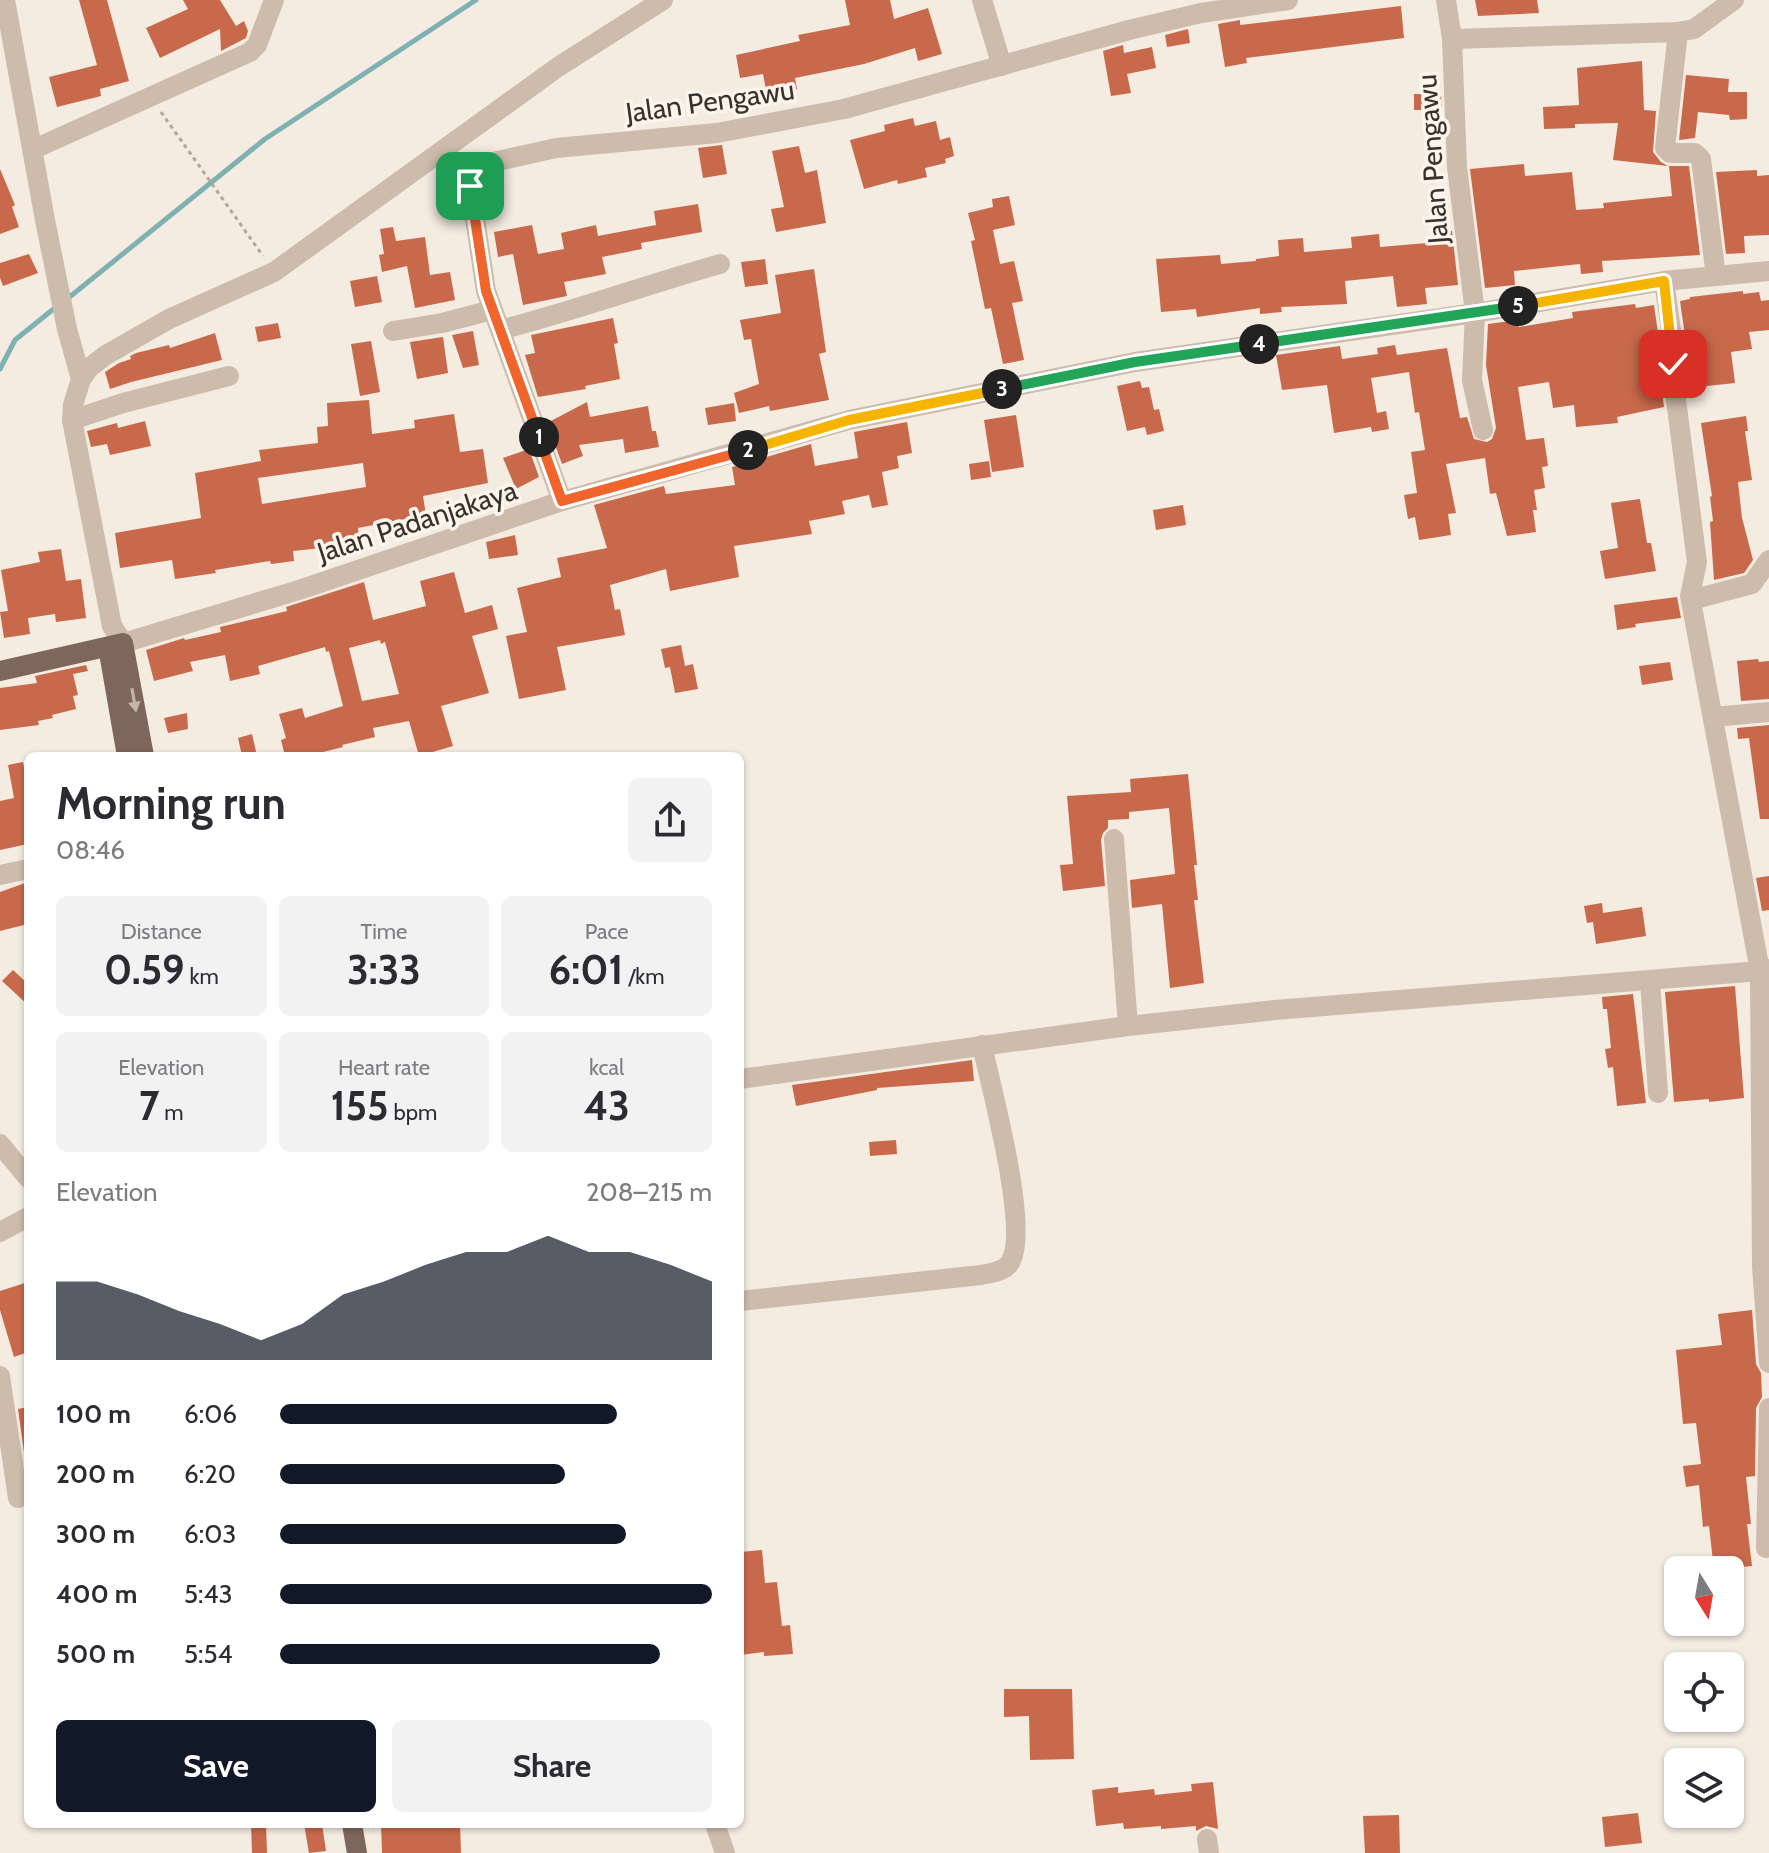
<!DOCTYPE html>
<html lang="en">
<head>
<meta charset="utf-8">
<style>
	body { margin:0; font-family:Cabin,sans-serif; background:#f2f2f3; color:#2b2b33; height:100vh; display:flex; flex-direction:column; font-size:30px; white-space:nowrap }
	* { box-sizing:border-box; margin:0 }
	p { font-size:26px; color:#7c7c81 }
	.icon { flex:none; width:44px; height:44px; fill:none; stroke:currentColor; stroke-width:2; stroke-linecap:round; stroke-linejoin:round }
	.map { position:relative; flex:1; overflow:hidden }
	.details { position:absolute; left:24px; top:752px; width:720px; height:1076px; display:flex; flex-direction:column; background:#fff; border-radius:12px; box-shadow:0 2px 6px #0004 }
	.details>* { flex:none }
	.needle { width:52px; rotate:169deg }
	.tools { position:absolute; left:1664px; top:1556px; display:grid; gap:16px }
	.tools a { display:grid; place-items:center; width:80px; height:80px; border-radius:12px; background:#fff; box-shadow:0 2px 6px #0004; font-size:40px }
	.pin { position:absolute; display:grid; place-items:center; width:68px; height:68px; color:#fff; margin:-34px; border-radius:16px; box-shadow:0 4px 12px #0006 }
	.km { position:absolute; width:40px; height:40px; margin:-20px; border-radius:50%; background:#222; color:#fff; font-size:22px; line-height:40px; text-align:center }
	.round { display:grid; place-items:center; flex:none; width:84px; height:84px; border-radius:12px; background:#f2f2f3 }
	.head { display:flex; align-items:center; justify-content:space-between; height:136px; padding:0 32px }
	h1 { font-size:44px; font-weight:700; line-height:60px }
	.metrics { display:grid; grid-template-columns:repeat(3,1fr); gap:12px; height:136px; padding:8px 32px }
	.metrics div { display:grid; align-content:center; border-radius:12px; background:#f2f2f3; text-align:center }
	.metrics b { font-size:40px; font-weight:700 }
	.metrics small { font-size:22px; font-weight:400 }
	.metrics p { font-size:22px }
	.chart { height:224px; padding:16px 32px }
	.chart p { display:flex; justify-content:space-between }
	.chart svg { width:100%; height:144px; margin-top:8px; fill:#111827; opacity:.7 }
	.cta { display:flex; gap:16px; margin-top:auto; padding:16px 32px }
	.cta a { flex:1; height:92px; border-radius:12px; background:#111827; color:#fff; font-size:32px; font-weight:700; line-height:92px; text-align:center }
	.cta a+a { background:#f2f2f3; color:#2b2b33 }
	ul { padding:0 32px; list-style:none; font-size:26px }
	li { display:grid; grid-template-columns:128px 96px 1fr; align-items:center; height:60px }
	li i { height:20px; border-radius:10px; background:#111827 }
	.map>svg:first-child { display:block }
</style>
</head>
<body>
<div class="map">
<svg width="1769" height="1853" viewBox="0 0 1769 1853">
	<rect width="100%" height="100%" fill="#f4ebe1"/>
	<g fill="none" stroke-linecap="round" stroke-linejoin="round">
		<g stroke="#7fb0b2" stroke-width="5">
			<polyline points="67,299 265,139 476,0"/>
			<polyline points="0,369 15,340 56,307"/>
		</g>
	</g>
	<g fill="#c8694b" fill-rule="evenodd">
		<polygon points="79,0 107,0 129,81 100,89 101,96 57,107 49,77 97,65"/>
		<polygon points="183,0 220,0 236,26 244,21 248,31 246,38 221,51 220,29 160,58 146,28 188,9"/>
		<polygon points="845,0 890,0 894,19 928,8 942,54 918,61 915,48 864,64 795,78 797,89 767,95 763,74 740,78 736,55 800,41 798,35 850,25"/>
		<polygon points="1475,0 1537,0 1539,13 1478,16"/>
		<polygon points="1401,6 1404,38 1246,58 1247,63 1225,67 1218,24 1240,20 1240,25 1266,22"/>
		<polygon points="1188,29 1190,43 1167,47 1165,35"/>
		<polygon points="1123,45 1124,53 1152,47 1156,68 1127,74 1131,93 1111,96 1103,51"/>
		<polygon points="1642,61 1644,110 1656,111 1653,152 1661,162 1668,166 1613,160 1618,123 1575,124 1575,128 1544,129 1543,107 1579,105 1577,68"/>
		<polygon points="1686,75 1729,79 1728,92 1747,92 1747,119 1730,120 1729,115 1698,112 1695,138 1679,140"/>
		<polygon points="1414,94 1441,94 1442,110 1414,110"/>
		<polygon points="913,118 915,126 936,121 940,140 950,137 954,156 945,159 946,163 925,168 927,177 898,184 897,180 864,189 850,140 885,131 884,125"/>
		<polygon points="722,145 727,174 703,178 698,148"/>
		<polygon points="799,146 805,173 817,170 826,223 776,232 771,209 784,207 772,151"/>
		<polygon points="1524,164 1525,176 1572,172 1576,210 1604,208 1603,203 1672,196 1669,166 1689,166 1700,255 1602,261 1603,272 1581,274 1580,264 1514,271 1515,285 1485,288 1470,169"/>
		<polygon points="0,169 15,205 12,207 19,227 0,234"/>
		<polygon points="1757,170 1757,176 1769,175 1769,235 1744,236 1745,253 1726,254 1716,172"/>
		<polygon points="1009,196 1015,225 993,230 1000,264 1014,261 1023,301 1012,303 1024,360 1003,364 991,308 985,309 971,241 975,240 968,213 993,207 992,199"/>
		<polygon points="698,204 702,232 641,243 642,249 602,257 606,274 564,282 567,296 523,305 513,254 498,257 494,232 532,225 538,254 564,249 561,233 596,225 598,236 656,225 654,211"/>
		<polygon points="393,227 396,241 425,237 430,275 450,272 455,300 415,308 407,266 382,272 379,255 384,254 380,229"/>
		<polygon points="1446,231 1452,231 1458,285 1425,288 1427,304 1397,307 1393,276 1345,281 1347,304 1281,307 1282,312 1260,314 1260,308 1197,317 1196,309 1161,312 1156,259 1220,255 1221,264 1256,261 1256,259 1279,256 1278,240 1303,238 1304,252 1352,248 1351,237 1379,234 1380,247 1427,243 1427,239 1447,237"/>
		<polygon points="29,254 38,273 3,286 0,278 0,263"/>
		<polygon points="765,259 768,284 745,287 741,262"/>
		<polygon points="814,269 826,352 819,354 829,400 770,411 769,406 739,413 734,393 759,384 751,339 744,340 740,320 781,313 775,275"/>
		<polygon points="377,276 382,302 355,307 350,281"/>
		<polygon points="1743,291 1743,294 1759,292 1761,301 1769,300 1769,330 1749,332 1752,349 1731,352 1735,383 1707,386 1703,354 1690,356 1689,343 1686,343 1680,301 1690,299 1690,297"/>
		<polygon points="1635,304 1636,308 1654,305 1660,347 1648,349 1654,383 1661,382 1664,407 1617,417 1618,423 1576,427 1574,405 1553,408 1549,382 1518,387 1526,440 1544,438 1548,466 1542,467 1545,488 1534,490 1537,510 1533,510 1536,532 1507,536 1496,493 1490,494 1485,458 1446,464 1456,513 1448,514 1451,535 1419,540 1415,517 1408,519 1404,495 1417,493 1411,452 1425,450 1419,412 1415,413 1409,372 1371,378 1377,413 1386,411 1389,429 1372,432 1371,427 1334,433 1327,385 1282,390 1276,355 1340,346 1342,359 1378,354 1377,348 1395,345 1397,355 1447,348 1460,418 1467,417 1474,439 1487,442 1492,439 1496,428 1486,365 1488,324 1518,320 1519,327 1573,318 1572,312"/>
		<polygon points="613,318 618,343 614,344 620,379 585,386 586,389 538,397 525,355 535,353 531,335"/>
		<polygon points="278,323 281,338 258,342 255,327"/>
		<polygon points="473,331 479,365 463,368 452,335"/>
		<polygon points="215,333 222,360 131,382 110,389 105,372 119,363 131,359 130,356 136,353 169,345 170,348"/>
		<polygon points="443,337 448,373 417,379 410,342"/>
		<polygon points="371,341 380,392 360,396 351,344"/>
		<polygon points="1140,381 1142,388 1149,387 1154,410 1159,409 1164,431 1147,435 1145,427 1127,431 1117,386"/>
		<path d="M369,400L372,434L415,428L414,420L454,414L460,452L483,449L488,483L423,496L426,515L358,528L360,544L293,551L294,561L271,564L270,561L215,570L216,573L175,579L172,560L120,568L115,533L201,518L195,473L261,461L259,450L318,443L317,427L328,426L327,403ZM363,463L366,487L262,504L258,478Z"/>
		<polygon points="587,402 590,417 648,406 652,431 656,431 659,447 625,453 623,439 579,445 583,456 562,464 547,423"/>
		<polygon points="734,403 736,421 708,425 705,408"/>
		<polygon points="1016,415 1024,467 992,472 984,420"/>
		<polygon points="1746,416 1748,431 1745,431 1752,480 1738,482 1742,518 1753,560 1744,573 1714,580 1710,522 1713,521 1710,497 1712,496 1701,423"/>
		<polygon points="145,421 151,446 110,455 107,444 91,447 87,431 117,423 118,428"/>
		<polygon points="907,422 912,453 897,456 899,468 882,472 888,505 872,508 869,495 842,501 845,514 809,521 812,534 734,546 739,577 670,591 666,569 610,585 615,610 620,609 625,635 557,647 566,690 519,699 506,636 527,632 517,588 561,577 557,558 607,548 594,505 664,486 666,494 735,485 732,467 811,444 815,466 858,458 854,432"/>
		<polygon points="529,449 539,477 516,489 503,458"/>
		<polygon points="989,461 991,477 971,480 969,464"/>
		<polygon points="1640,499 1647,543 1651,543 1656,571 1605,579 1600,551 1618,548 1611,503"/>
		<polygon points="1183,505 1186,525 1156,530 1153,510"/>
		<polygon points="515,535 518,555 489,559 486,542"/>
		<polygon points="61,549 66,581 81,579 86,618 56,622 55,614 28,618 30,634 4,638 0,612 8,611 1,570 40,562 38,552"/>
		<path d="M454,572L465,613L492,605L498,629L472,636L489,693L441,706L453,746L419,756L409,721L373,728L375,737L342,745L343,747L307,756H285L281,740L286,738L279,714L302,708L305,718L343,706L329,651L326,652L325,647L258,666L260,674L230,681L225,655L190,662L193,671L154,681L146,650L184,638L185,640L221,632L220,627L287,611L286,607L364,582L373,620L426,606L420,581ZM380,640L381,644L385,642L399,694L362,701L349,648Z"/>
		<polygon points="1677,597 1681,618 1635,624 1636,627 1617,630 1614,605"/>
		<polygon points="681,645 685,666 693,664 698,689 675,693 670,667 665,668 661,649"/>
		<polygon points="1758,659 1759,662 1769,661 1769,699 1741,701 1737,661"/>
		<polygon points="1670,662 1673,680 1642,685 1639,666"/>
		<polygon points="86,665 88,671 73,674 78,695 73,696 76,709 52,715 53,718 38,721 39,725 0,730 0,688 37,683 35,676"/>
		<polygon points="187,713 188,729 168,733 164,718"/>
		<polygon points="1769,725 1769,819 1760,819 1749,738 1738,739 1737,728"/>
		<polygon points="252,734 257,756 242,756 238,738"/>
		<polygon points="23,762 28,788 28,844 0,850 0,801 14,798 8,765"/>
		<polygon points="1188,774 1197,865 1194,865 1198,900 1194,900 1204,983 1170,988 1162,904 1132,908 1130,880 1175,874 1169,808 1129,812 1129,819 1108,820 1108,828 1103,833 1101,840 1105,886 1063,891 1060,865 1073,864 1067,796 1131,792 1130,779"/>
		<polygon points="1769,876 1769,910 1762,911 1756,878"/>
		<polygon points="28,882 28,924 0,931 0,892"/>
		<polygon points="1602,903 1603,913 1642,907 1646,936 1596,944 1593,922 1587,923 1584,906"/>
		<polygon points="13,970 28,984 28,1005 2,981"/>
		<polygon points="1735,986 1744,1098 1709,1102 1709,1099 1674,1102 1665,992"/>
		<polygon points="1633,994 1646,1103 1617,1106 1613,1067 1608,1068 1605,1049 1611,1048 1607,1009 1603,1009 1602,997"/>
		<polygon points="972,1060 974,1081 877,1088 877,1090 796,1106 792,1085"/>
		<polygon points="896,1140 897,1154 870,1156 869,1142"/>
		<polygon points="28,1282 28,1352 14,1357 0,1310 0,1291"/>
		<polygon points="1752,1310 1756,1364 1761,1373 1762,1397 1756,1408 1755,1476 1746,1477 1751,1524 1747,1524 1752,1566 1714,1570 1709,1526 1703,1527 1699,1485 1686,1487 1683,1466 1701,1464 1696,1423 1683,1424 1676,1350 1722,1345 1718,1314"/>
		<polygon points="28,1407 28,1451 24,1452 18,1409"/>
		<polygon points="762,1550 765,1583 777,1582 782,1626 790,1625 793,1654 764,1656 764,1652 740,1655 740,1552"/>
		<polygon points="1004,1689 1072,1689 1074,1759 1030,1760 1029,1716 1004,1717"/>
		<polygon points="1213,1782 1218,1829 1206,1826 1196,1831 1196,1826 1161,1829 1161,1826 1124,1829 1123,1823 1096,1826 1092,1790 1118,1787 1118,1793 1154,1789 1155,1795 1192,1791 1191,1784"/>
		<polygon points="1638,1813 1642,1843 1605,1847 1602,1817"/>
		<polygon points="1399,1815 1400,1853 1365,1853 1363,1816"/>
		<polygon points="251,1824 266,1824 267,1853 252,1853"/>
		<polygon points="304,1824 322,1824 326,1851 309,1853"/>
		<polygon points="381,1824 460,1824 461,1853 382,1853"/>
	</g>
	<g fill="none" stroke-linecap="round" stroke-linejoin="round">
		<polyline stroke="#b9a596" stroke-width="3" stroke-dasharray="4 4" stroke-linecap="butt" points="161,112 263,256"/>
		<g stroke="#cdbbac" stroke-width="20">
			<polyline points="5,0 45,220 67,329 81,379"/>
			<polyline points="663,0 558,67 274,272 169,319 106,355 89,368 81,379 73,405 72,420 112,626 123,643 299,590 562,501 849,420 1135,362 1475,313 1664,281 1769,271"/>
			<polyline points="982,0 1002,66"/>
			<polyline points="1446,0 1452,39 1457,167 1475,313 1472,380 1483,430"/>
			<polyline points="1678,32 1665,148 1670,153 1695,153 1701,159 1716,276"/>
			<polyline points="1452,39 1678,32 1694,29 1734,0"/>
			<polyline points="34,149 250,52 257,45 274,0"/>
			<polyline points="1664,281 1674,351 1674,384 1697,562 1690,596 1760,971 1769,969"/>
			<path d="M500,330C574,311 646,285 720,264"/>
			<polyline points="393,331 442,323 492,310"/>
			<polyline points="72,420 123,403 229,376"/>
			<polyline points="562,501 486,291 470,186 476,171 484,164 556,148 717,133 844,109 1129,30 1201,13 1288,0"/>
			<polyline points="1691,600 1752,584 1769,560"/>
			<polyline points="1713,717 1769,712"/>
			<polyline points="1114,839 1128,1026"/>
			<polyline points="0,875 28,869"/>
			<polyline points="1650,981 1658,1093"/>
			<polyline points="740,1079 1128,1026 1275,1010 1760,971 1762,1266 1769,1363"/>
			<polyline points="0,1144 28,1178"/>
			<polyline points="0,1232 28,1217"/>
			<path d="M740,1301L981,1275C990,1273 1003,1272 1009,1264C1032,1235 990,1084 982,1045"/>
			<polyline points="0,1376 18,1498"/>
			<polyline points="1766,1548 1769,1408"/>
			<polyline points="715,1824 725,1853"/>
			<polyline points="1207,1839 1209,1853"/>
		</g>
		<g stroke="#7d675c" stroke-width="20">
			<polyline points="108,647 127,756"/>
			<polyline points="0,671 123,643 144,756"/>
			<polyline points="352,1824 357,1853"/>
		</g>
	</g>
	<defs><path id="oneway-solid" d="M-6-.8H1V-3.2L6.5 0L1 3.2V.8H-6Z" transform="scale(2)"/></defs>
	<use fill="#c2b5ac" href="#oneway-solid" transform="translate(134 700) rotate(80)"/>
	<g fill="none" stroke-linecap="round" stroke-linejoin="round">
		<defs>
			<polyline id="split-1" points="470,186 486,291 539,437"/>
			<polyline id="split-2" points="539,437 562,501 748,450"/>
			<polyline id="split-3" points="748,450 849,420 1002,389"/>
			<polyline id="split-4" points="1002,389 1135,362 1259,344"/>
			<polyline id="split-5" points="1259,344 1518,306"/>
			<polyline id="split-6" points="1518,306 1664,281 1673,364"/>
		</defs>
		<use href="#split-1" stroke="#fff" stroke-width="16"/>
		<use href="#split-2" stroke="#fff" stroke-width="16"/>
		<use href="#split-3" stroke="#fff" stroke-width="16"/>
		<use href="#split-4" stroke="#fff" stroke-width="16"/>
		<use href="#split-5" stroke="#fff" stroke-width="16"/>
		<use href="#split-6" stroke="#fff" stroke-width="16"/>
		<use href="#split-1" stroke="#f0652b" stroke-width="10"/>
		<use href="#split-2" stroke="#f0652b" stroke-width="10"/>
		<use href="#split-3" stroke="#f5b400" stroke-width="10"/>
		<use href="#split-4" stroke="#22a559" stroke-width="10"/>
		<use href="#split-5" stroke="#22a559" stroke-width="10"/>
		<use href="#split-6" stroke="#f5b400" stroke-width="10"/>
	</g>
	<g text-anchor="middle" stroke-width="7" stroke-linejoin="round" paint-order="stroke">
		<g font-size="28" fill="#3b302b" stroke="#fbf5ee">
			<text transform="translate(710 101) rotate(-8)" y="10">Jalan Pengawu</text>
			<text transform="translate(1432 159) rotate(-94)" y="10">Jalan Pengawu</text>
			<text transform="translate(417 521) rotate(-18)" y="10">Jalan Padanjakaya</text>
		</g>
	</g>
</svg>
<div class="tools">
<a><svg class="needle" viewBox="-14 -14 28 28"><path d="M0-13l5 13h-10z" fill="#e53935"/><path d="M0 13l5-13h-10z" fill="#7c7c81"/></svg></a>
<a><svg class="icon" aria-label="locate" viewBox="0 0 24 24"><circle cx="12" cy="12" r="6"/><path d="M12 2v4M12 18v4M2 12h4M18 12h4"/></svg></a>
<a><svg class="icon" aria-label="layers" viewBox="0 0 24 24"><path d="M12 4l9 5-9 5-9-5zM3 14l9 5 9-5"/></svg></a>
</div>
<div class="pin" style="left:470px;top:186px;background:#1e9e55"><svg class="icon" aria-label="arrive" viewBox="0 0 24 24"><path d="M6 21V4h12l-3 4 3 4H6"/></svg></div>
<div class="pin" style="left:1673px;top:364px;background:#d93025"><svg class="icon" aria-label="check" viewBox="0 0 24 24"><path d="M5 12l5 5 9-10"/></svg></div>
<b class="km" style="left:539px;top:437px">1</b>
<b class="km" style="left:748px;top:450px">2</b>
<b class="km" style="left:1002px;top:389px">3</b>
<b class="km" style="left:1259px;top:344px">4</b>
<b class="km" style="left:1518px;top:306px">5</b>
<section class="details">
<div class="head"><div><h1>Morning run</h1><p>08:46</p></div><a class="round"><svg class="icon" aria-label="share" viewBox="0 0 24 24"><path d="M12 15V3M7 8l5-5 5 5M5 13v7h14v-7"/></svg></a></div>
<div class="metrics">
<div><p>Distance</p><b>0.59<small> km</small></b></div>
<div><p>Time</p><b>3:33</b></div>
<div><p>Pace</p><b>6:01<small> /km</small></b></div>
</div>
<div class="metrics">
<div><p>Elevation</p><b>7<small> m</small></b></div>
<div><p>Heart rate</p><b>155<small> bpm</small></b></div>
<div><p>kcal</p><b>43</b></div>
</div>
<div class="chart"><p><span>Elevation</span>208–215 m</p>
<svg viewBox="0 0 160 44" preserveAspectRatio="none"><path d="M0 44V20L10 20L20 24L30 29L40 33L50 38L60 33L70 24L80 20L90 15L100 11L110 11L120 6L130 11L140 11L150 15L160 20V44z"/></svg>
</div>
<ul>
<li><b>100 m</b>6:06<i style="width:78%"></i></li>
<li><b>200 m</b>6:20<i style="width:66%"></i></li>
<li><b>300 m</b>6:03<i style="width:80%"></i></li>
<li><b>400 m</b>5:43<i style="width:100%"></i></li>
<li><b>500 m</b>5:54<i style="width:88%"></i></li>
</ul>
<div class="cta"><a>Save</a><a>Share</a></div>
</section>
</div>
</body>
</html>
